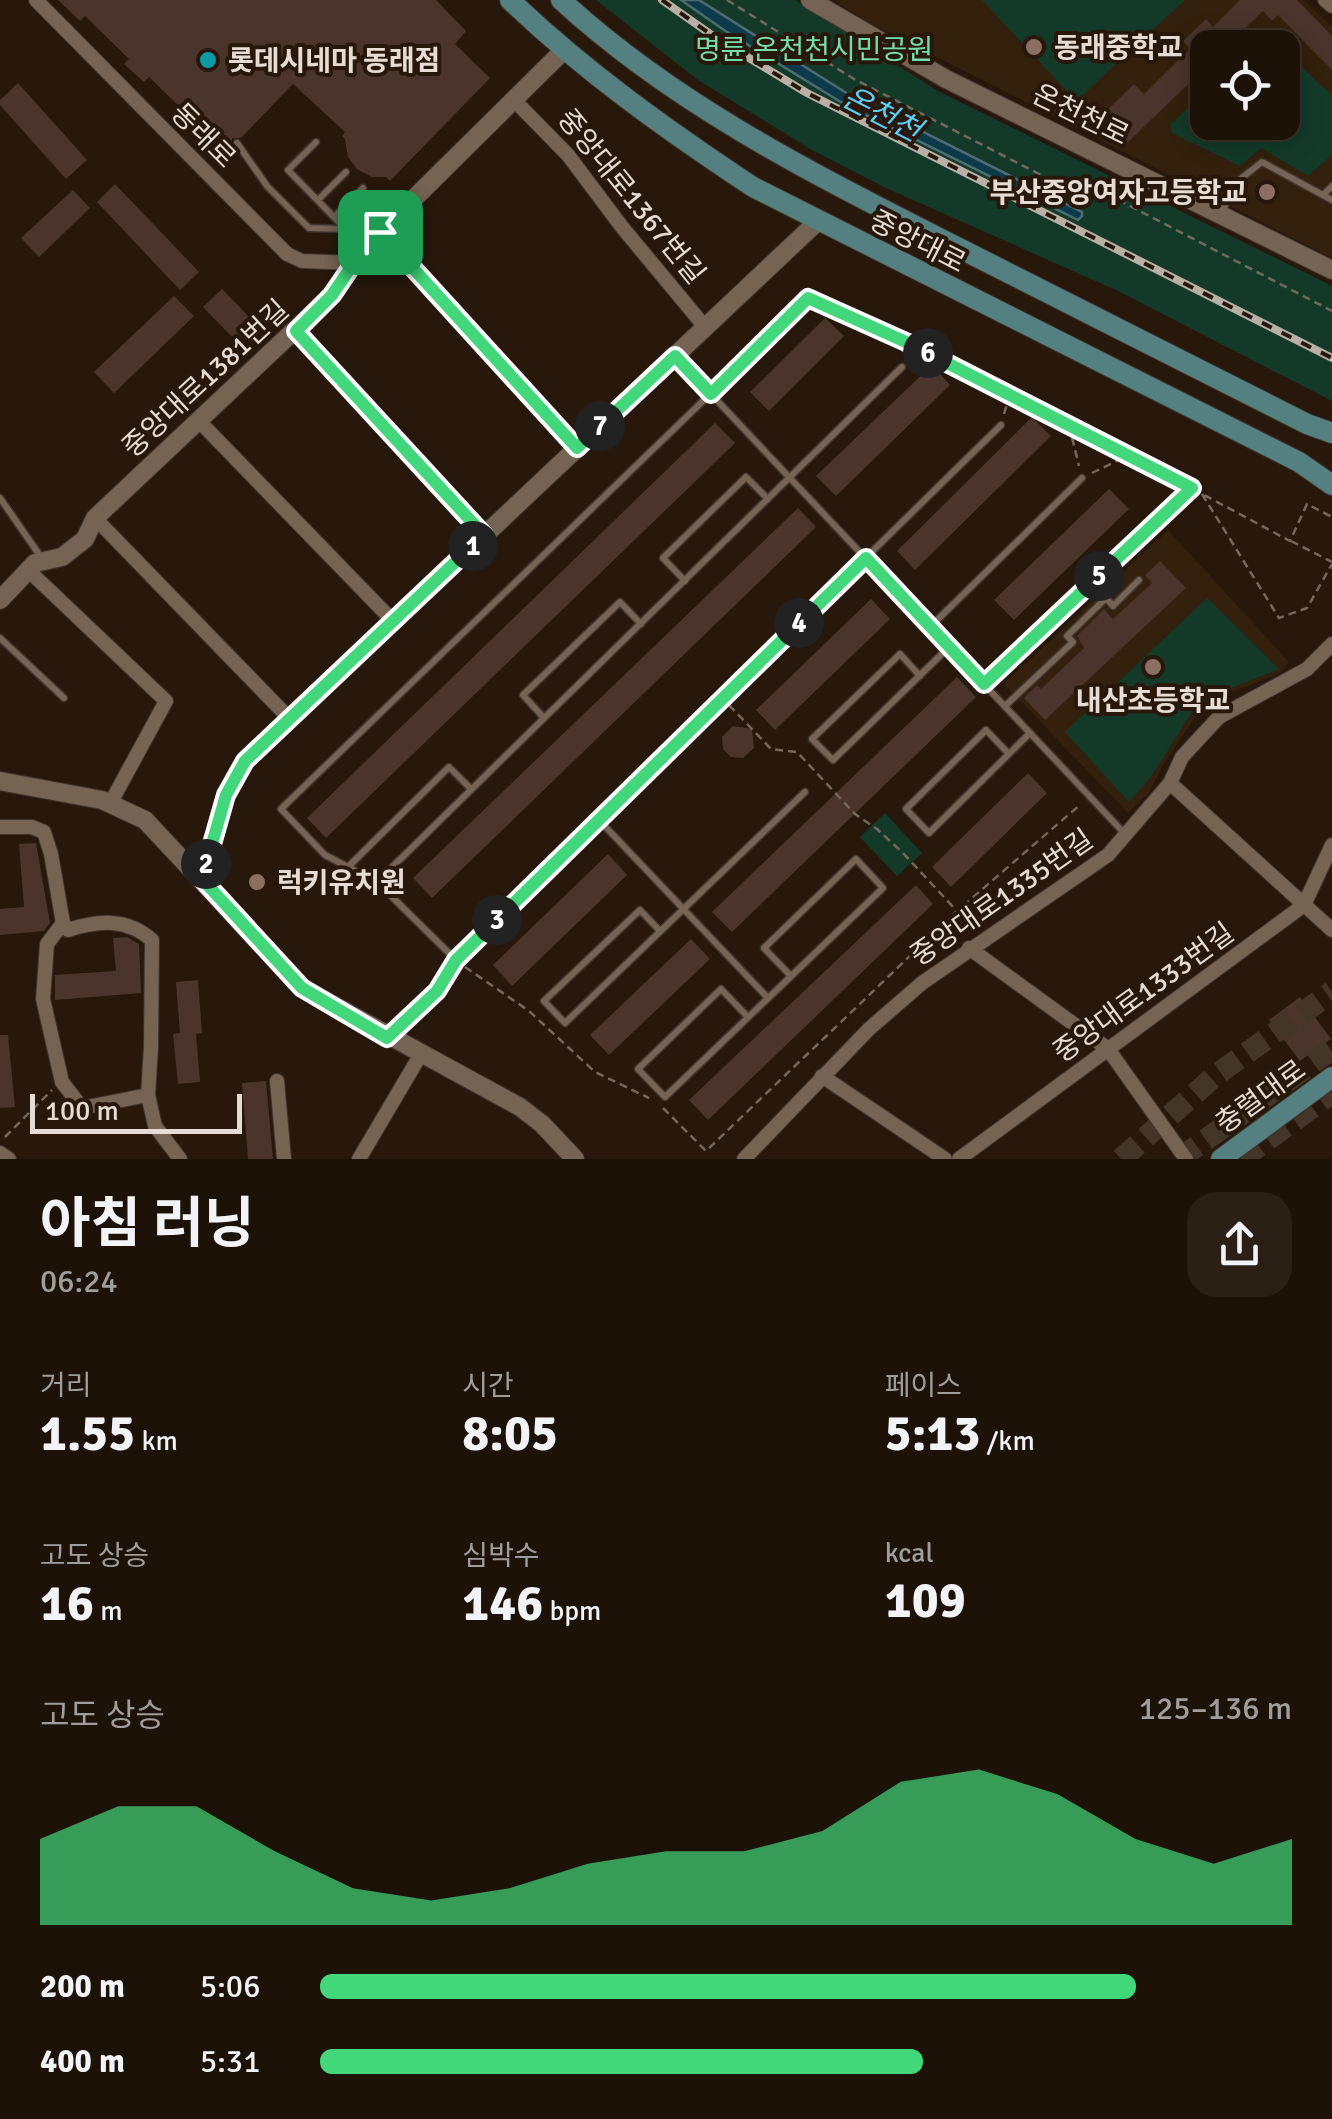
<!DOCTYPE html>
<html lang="ko">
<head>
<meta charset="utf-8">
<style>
	body { margin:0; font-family:Signika,"Noto Sans KR",sans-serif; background:#2a2016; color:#f1f3f6; height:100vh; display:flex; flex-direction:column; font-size:38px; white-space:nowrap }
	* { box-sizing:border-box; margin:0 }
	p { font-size:32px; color:#a09e9c }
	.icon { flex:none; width:55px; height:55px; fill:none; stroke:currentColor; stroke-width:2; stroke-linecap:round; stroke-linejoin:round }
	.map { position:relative; height:1159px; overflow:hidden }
	.drawer { display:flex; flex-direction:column; background:#1d1208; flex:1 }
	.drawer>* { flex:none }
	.tools { position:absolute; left:1190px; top:30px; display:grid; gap:20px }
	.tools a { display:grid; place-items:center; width:110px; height:110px; border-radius:20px; background:#1d1208; box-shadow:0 5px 25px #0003,0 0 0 2px #3b3229; font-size:50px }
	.scale { position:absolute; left:30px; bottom:25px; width:212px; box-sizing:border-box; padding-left:10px; border:5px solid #e6dcd3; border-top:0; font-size:28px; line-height:35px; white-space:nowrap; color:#e6dcd3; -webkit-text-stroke:8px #27180b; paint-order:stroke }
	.pin { position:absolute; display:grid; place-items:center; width:85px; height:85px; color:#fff; margin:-42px; border-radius:20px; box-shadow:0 5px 15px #0006 }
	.km { position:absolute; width:50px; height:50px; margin:-25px; border-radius:50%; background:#222; color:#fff; font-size:28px; line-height:50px; text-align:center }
	.round { display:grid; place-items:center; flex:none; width:105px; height:105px; border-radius:30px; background:#2a2016 }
	.headline { display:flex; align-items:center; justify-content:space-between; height:170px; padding:0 40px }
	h1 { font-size:55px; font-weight:700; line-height:75px }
	.stats { display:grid; grid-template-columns:repeat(3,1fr); gap:15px; height:170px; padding:10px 40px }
	.stats div { display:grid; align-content:center }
	.stats b { font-size:50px; font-weight:700 }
	.stats small { font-size:28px; font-weight:400 }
	.stats p { font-size:28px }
	.chart { height:280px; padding:20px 40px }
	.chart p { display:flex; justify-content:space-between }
	.chart svg { width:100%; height:180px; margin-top:10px; fill:#42d77b; opacity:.7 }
	ul { padding:0 40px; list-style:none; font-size:32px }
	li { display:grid; grid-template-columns:160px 120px 1fr; align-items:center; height:75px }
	li i { height:25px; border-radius:12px; background:#42d77b }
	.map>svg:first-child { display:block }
</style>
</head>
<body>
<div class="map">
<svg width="1332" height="1159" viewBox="0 0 1332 1159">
	<rect width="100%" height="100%" fill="#27180b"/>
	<g fill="#33200d" fill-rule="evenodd">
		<path d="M834,0H1304L1332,27V258L864,20ZM1208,48H1282V122H1208Z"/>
		<polygon points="1168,530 1289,662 1280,673 1228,694 1196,716 1165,762 1149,792 1128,813 1004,684"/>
	</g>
	<g fill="#133a29">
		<polygon points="596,0 795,0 936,90 1332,286 1332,401 1118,291 886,188 812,150 698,80"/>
		<polygon points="982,0 1185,0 1076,101"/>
		<polygon points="1283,49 1332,96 1332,155 1308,176 1261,148 1240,166 1172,133 1170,125 1207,90 1208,122 1282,122"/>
		<polygon points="1207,598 1279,669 1211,696 1193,710 1153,774 1129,802 1065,732"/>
		<polygon points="885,813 922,853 897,876 860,837"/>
	</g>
	<polygon fill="#0d3a4a" stroke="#4e6b73" stroke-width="2.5" points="681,0 699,0 848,94 1082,212 1082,216 1078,220 844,104 724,30"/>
	<g fill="#49352c">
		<polygon points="58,0 436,0 466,31 455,44 490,78 390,181 386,177 372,177 357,169 348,157 345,139 342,136 345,132 293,84 241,138 232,138 232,148 227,153 206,133 201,138 187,125 192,119 149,77 144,82 124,64 129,59 85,16 80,21"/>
		<polygon points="1240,0 1297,0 1332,36 1332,70 1278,15 1272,21 1263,11 1233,40 1239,48 1208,48 1208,65 1127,143 1101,116 1134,84 1144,94 1190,49 1183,41 1206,19 1213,27"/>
		<polygon points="18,83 87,160 66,179 0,105 0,100"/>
		<polygon points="115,184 199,272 180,290 97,202"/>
		<polygon points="73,190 90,208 39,257 21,238"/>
		<polygon points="222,289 258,326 239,344 203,307"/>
		<polygon points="174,296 194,316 114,393 94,372"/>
		<polygon points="825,318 844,336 769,411 750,392"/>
		<polygon points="932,365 950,385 836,496 816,476"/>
		<polygon points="1032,417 1051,436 915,570 897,551"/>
		<polygon points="715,423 735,443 326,838 307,818"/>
		<polygon points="1109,489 1129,509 1014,620 994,600"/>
		<polygon points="798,508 816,527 432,898 413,878"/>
		<polygon points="1160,561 1186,588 1045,720 1024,698 1037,685 1041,689 1084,648 1077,636 1104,609 1113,619 1152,583 1145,575"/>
		<polygon points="871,599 890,619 775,730 756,710"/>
		<polygon points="957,677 976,697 732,932 712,912"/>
		<polygon points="733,726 752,729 754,748 743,758 731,757 723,749 722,737"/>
		<polygon points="1028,773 1047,793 951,887 932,867"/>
		<polygon points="36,843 50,923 44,931 0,935 0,909 24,907 19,844"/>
		<polygon points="608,854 627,875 512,986 493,965"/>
		<polygon points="916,885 933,904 708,1120 689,1100"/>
		<polygon points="127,937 139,944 141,993 55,1000 55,975 116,971 113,938"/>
		<polygon points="691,939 710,959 609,1055 590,1035"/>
		<polygon points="198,980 202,1033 196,1034 200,1082 178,1084 173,1034 180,1033 176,982"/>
		<polygon points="1300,997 1331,1039 1300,1061 1269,1020"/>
		<polygon points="0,1035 8,1035 15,1107 0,1108"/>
		<polygon points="266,1081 273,1159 248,1159 242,1083"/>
	</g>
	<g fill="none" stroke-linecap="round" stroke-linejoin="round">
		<g stroke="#443529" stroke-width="22" stroke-dasharray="22 11" stroke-linecap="butt">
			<polyline points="1121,1159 1216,1075 1332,992"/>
			<polyline points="1179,1159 1332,1049"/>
			<polyline points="1241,1159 1332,1093"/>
		</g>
		<defs>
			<g id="service">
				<polyline points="316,142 288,170 363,247"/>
				<polyline points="237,143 267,186 309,228 346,229"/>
				<polyline points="1323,195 1332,186"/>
				<polyline points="318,200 346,172"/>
				<polyline points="1222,211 1239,180 1262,162 1332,200"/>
				<polyline points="334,217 363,188"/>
				<polyline points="678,359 1125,834"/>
				<polyline points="0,498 43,560"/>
				<polyline points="685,581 663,558 746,477 768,499"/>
				<polyline points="930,627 1082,478"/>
				<polyline points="0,638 64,698"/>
				<polyline points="920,676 900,654 812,739 833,760 949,647"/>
				<polyline points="1005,706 1073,642 1067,636 1106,598 1113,606 1139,580"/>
				<polyline points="544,718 523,695 620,602 641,624"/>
				<polyline points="1009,754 986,730 906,809 929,833 1030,733"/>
				<polyline points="599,820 768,998"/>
				<polyline points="348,867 449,767 471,789"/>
				<polyline points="377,882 902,367"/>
				<polyline points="660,931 640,910 544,1001 565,1023 805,792"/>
				<polyline points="456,960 377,882 325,855 281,809 796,311"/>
				<polyline points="747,1016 721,989 638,1069 665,1097 883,888 856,859 764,948 790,975"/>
				<polyline points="390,1035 437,991 456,960 1001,425"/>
			</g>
			<g id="minor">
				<polyline points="36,0 287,254 302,261 356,263"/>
				<polyline points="1325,0 1332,6"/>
				<polyline points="515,101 568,155 622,227 705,327"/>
				<polyline points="380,232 577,448"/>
				<polyline points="296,331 484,535"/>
				<polyline points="198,420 393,621"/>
				<polyline points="95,518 289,718"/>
				<polyline points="28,570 166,701 110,804"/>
				<polyline points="1170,783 1332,930"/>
				<path d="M0,827H32L44,832L51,854L63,923L68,930C99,920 127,918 152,940L151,1047L148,1095L155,1126L180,1159"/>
				<polyline points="63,923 47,944 43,999 62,1082 82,1108 148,1095"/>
				<polyline points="969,948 1108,1049 1186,1159"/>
				<polyline points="822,1076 945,1159"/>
				<polyline points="277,1081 284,1159"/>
				<polyline points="0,1153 9,1159"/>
				<polyline points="359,1159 421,1054"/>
				<polyline points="744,1159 869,1029 922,983 1108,855 1170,783 1182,757 1219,717 1307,669 1332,644"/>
				<polyline points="959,1159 1304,905 1332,845"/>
			</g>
			<g id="tertiary">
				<polyline points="810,0 946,79 1332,270"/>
				<polyline points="0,600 35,563 62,557 85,539 95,518 332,295 364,248 563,51"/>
				<polyline points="0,781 102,800 145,820 302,988 520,1107 542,1124 575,1159"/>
				<polyline points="202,879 226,795 245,761 818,221"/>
			</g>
			<g id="primary">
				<path d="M510,0C584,71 667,130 753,187L1299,462L1332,485"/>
				<path d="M561,0C676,106 816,175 953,245C1071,305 1189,364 1307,424L1332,433"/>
				<polyline points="1221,1159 1332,1077"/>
			</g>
		</defs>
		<use href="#service" stroke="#3e342e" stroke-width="9"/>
		<use href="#minor" stroke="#3e342e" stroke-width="16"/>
		<use href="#tertiary" stroke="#3e342e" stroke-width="20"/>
		<use href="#primary" stroke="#3e342e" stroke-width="22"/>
		<g stroke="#74675c" stroke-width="2.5" stroke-dasharray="8 5" stroke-linecap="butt">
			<polyline points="727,0 854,79 1045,177 1086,183 1332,311"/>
			<polyline points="804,303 808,298 906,342 1192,488 990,679"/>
			<polyline points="1004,414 1010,394"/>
			<polyline points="1069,425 1079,466"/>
			<polyline points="1092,473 1129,455"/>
			<polyline points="1193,489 1290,541 1307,504 1332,517"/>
			<polyline points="1202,494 1279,618 1307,608 1332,564"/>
			<polyline points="1291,541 1332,562"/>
			<polyline points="729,705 771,749 797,752 855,814 877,829 903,853 956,910"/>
			<polyline points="465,967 529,1011 595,1072 649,1098"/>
			<polyline points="663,1108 706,1151 957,911 1081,804"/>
			<polyline points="5,1137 52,1090"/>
		</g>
		<use href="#service" stroke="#756354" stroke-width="6"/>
		<use href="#minor" stroke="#756354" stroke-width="14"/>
		<use href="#tertiary" stroke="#756354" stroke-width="18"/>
		<use href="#primary" stroke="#558082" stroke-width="20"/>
		<defs>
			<polyline id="rail" points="662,0 716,38 807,93 1332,358"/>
		</defs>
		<use href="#rail" stroke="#baafa5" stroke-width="8"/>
		<use href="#rail" stroke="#27180b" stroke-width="4" stroke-dasharray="11" stroke-linecap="butt"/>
	</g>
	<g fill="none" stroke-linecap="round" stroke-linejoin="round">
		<defs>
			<polygon id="route" points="380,232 577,448 675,356 711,394 808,298 906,342 1192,488 984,684 866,558 456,960 437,991 387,1038 302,988 202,879 226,795 245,761 484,535 296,331 332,295 364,248"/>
		</defs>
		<use href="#route" stroke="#fff" stroke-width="20"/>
		<use href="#route" stroke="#42d77b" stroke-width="12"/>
	</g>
	<g fill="#8d6e63" stroke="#27180b" stroke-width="4">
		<circle cx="1034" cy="47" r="10"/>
		<circle cx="1267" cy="192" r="10"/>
		<circle cx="1153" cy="667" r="10"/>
		<circle cx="257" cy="882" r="10"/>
	</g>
	<circle fill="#0f9aa8" stroke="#27180b" stroke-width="4" cx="208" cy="60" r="10"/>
	<g text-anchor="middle" stroke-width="8" stroke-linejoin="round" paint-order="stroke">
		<g font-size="28" font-weight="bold" fill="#e6dcd3" stroke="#27180b" text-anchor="start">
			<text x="1054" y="57">동래중학교</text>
			<text x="228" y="70">롯데시네마 동래점</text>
			<text x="1247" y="202" text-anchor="end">부산중앙여자고등학교</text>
			<text x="1153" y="710" text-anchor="middle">내산초등학교</text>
			<text x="277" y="892">럭키유치원</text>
		</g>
		<g font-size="28" fill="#75dcab" stroke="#27180b">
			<text x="814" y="59">명륜 온천천시민공원</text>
		</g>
		<g font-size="28" fill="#e6dcd3" stroke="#27180b">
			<text transform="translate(1081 114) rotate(26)" y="10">온천천로</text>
			<text transform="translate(204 135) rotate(45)" y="10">동래로</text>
			<text transform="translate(632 196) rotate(51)" y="10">중앙대로1367번길</text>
			<text transform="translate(918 241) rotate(27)" y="10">중앙대로</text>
			<text transform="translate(205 378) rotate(-43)" y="10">중앙대로1381번길</text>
			<text transform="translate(1001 897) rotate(-35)" y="10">중앙대로1335번길</text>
			<text transform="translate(1143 992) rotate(-36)" y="10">중앙대로1333번길</text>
			<text transform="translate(1260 1096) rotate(-36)" y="10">충렬대로</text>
		</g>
		<g font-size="30" font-style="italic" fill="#5acffa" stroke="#27180b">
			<text transform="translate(882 114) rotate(27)" y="10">온천천</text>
		</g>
	</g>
</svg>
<div class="tools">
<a><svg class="icon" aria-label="locate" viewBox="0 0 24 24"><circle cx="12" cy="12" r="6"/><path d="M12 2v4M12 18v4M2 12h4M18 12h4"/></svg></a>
</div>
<div class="scale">100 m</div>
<div class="pin" style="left:380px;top:232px;background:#1e9e55"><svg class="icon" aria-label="arrive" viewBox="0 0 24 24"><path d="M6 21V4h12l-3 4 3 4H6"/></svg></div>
<b class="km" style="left:473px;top:546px">1</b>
<b class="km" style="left:206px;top:864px">2</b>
<b class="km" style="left:497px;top:920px">3</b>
<b class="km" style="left:799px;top:623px">4</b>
<b class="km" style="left:1099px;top:576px">5</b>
<b class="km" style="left:928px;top:353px">6</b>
<b class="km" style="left:600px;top:426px">7</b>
</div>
<section class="drawer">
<div class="headline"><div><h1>아침 러닝</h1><p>06:24</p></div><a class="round"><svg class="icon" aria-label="share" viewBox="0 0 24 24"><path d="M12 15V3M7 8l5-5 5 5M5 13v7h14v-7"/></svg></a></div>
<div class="stats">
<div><p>거리</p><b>1.55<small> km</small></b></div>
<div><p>시간</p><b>8:05</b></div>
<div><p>페이스</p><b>5:13<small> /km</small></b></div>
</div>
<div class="stats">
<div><p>고도 상승</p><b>16<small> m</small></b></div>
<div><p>심박수</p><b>146<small> bpm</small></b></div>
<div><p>kcal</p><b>109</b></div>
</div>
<div class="chart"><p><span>고도 상승</span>125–136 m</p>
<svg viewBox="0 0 160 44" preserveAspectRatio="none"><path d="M0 44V23L10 15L20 15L30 26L40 35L50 38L60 35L70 29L80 26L90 26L100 21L110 9L120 6L130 12L140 23L150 29L160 23V44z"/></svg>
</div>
<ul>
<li><b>200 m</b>5:06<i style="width:84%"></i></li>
<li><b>400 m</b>5:31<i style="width:62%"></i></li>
</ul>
</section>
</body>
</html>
